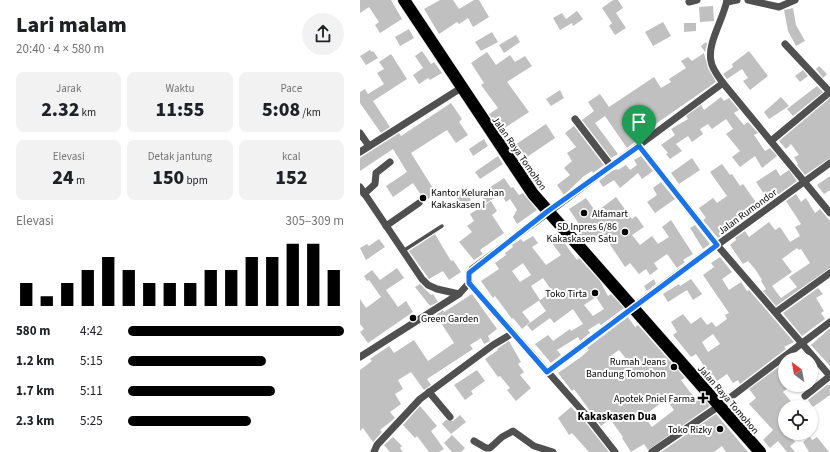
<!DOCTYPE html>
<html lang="id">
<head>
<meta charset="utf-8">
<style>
	body { margin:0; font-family:"Source Sans 3",sans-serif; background:#f2f2f2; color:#202124; height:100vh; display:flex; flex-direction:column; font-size:15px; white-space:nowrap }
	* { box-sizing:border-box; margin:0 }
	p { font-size:13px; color:#757577 }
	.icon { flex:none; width:22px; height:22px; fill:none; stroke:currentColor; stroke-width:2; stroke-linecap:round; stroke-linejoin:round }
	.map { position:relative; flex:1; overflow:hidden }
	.details { display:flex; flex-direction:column; background:#fff; width:360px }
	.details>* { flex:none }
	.needle { width:26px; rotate:328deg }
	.buttons { position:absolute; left:418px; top:352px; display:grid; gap:8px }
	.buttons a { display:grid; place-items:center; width:40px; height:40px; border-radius:50%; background:#fff; box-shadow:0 1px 3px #0004; font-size:20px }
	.pin { position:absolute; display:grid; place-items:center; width:34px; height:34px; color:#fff; margin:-41px -17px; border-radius:50% 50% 50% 0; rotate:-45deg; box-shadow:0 0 4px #0007 }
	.pin .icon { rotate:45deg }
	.round { display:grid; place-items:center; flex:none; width:42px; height:42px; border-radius:21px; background:#f2f2f2 }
	.head { display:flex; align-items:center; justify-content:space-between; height:68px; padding:0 16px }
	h1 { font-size:22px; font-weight:800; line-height:30px }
	.figures { display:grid; grid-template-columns:repeat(3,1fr); gap:6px; height:68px; padding:4px 16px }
	.figures div { display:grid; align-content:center; border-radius:8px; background:#f2f2f2; text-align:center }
	.figures b { font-size:20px; font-weight:800 }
	.figures small { font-size:11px; font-weight:400 }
	.figures p { font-size:11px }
	.chart { height:112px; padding:8px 16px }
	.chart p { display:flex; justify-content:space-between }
	.chart svg { width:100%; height:72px; margin-top:4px; stroke:#000; stroke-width:6 }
	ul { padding:0 16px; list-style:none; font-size:13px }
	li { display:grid; grid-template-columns:64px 48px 1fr; align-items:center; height:30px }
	li i { height:10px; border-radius:5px; background:#000 }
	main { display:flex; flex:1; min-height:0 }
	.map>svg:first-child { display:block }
</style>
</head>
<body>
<main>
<section class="details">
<div class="head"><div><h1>Lari malam</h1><p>20:40 · 4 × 580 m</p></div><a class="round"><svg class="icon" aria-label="share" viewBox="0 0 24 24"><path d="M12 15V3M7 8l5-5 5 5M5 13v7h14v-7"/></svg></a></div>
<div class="figures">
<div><p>Jarak</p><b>2.32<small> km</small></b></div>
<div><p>Waktu</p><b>11:55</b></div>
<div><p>Pace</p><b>5:08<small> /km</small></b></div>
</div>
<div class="figures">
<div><p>Elevasi</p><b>24<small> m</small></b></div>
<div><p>Detak jantung</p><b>150<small> bpm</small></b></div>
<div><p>kcal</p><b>152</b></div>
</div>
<div class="chart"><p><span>Elevasi</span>305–309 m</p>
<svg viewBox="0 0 160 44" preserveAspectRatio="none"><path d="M5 44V30M15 44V38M25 44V30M35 44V22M45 44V14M55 44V22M65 44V30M75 44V30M85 44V30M95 44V22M105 44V22M115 44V14M125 44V14M135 44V6M145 44V6M155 44V22"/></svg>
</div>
<ul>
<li><b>580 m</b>4:42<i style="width:100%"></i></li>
<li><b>1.2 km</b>5:15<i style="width:64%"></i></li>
<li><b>1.7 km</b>5:11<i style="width:68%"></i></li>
<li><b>2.3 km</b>5:25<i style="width:57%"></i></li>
</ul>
</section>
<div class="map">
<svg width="470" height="452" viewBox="0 0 470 452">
	<rect width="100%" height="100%" fill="#fff"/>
	<g fill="#c0c0c0" fill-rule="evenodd">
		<polygon points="0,0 31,0 42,19 20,33 15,25 19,22 9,7 0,13"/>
		<polygon points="80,0 93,0 99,9 114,0 119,0 129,17 113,27 108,18 99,24 97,22 79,34 64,9"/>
		<polygon points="253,0 258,0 263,8 256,13 266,28 255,35 249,26 252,23 242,8"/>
		<polygon points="353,6 354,21 340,22 339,7"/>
		<polygon points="433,8 436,25 445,41 436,46 428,31 424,10"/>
		<polygon points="217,11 223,19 213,26 212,23 200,30 193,18 202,13 206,19"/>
		<polygon points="303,22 311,36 293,46 285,32"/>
		<polygon points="324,23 336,23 336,31 324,32"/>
		<polygon points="49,29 54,38 40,46 35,37"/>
		<polygon points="132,32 138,42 121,51 115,42"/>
		<polygon points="156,35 160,42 144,53 139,45"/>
		<polygon points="346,42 347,44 345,52 341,46"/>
		<polygon points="10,50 12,52 13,51 18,58 6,65 0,56"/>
		<polygon points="62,51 71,64 74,62 82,73 70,80 68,78 59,84 53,75 63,68 55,56"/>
		<polygon points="389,51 408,76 390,90 383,81 388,78 382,69 367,79 363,74 373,67 372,64"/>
		<polygon points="127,52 136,65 150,55 155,62 165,56 172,66 147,82 169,112 140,131 129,114 138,108 121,85 124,83 111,63"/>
		<polygon points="344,53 348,68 356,82 287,130 288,132 267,148 245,116 235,123 258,154 251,158 222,120 234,111 228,102 240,94 249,107 294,77 301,88 311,82 309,79 326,68 321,61 328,57 332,61"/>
		<polygon points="31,54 47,79 13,101 30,127 21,133 0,103 0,92 5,89 8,94 24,84 17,73 24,69 19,62"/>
		<polygon points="459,66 467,74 463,78 456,69"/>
		<polygon points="443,70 448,76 440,82 435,76"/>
		<polygon points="457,86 463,92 433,116 427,109"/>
		<polygon points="200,90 204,98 191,106 186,99"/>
		<polygon points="361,97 364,101 369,98 379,110 374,113 384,125 388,122 398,133 394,135 405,151 410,148 417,156 402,168 395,156 380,167 372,157 380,151 366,134 373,129 366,119 352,129 348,124 340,129 343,134 332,142 328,136 316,144 322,151 310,159 306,154 308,153 301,145 315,135 311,129 328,119 326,116 341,105 344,110"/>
		<polygon points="421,97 429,106 409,119 404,112"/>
		<polygon points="470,98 470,158 445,175 437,165 438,164 434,157 439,155 431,144 426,149 419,141"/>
		<polygon points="91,103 102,119 99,122 108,135 96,143 87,130 51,153 76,193 65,201 53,183 33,197 26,186 47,172 33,149 0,171 0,158 39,133 41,136"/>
		<polygon points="186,124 195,138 164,159 155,145"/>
		<polygon points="214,126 244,165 233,173 232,171 224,176 204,195 197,185 210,175 204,168 212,161 207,153 216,147 205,133"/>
		<polygon points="124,139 128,146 113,156 109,149"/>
		<polygon points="138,156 143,164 120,179 115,172"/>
		<polygon points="281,156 293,171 282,179 278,173 260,188 254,180 243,187 239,181 252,171 257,169 258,170 266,165 270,170 277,165 274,160"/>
		<polygon points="332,158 340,170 319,184 311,173"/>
		<polygon points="362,164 370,175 372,174 380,186 383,184 400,208 358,238 343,220 346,218 339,208 353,198 357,203 367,196 350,172"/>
		<polygon points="416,169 420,176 429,170 437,181 409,201 396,182"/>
		<polygon points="470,176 470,190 464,194 457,185"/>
		<polygon points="144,178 151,188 153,187 159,195 163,193 177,210 157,224 153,217 157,210 150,199 146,202 141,194 126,203 120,194"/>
		<polygon points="301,182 315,199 295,213 287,202 297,195 293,188"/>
		<polygon points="105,191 111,200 102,206 96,197"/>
		<path d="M436,194L441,202L446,198L455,213L460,209L470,221V268L416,306L403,291L406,289L401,281L402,280L395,269L388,261L383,264L370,245L376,240L375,238L385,231L389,237L409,222L415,230L420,227L430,242L440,236L435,227L441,224L426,201ZM437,248L439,250L441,249L450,263L429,277L437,287L421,298L412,286L432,272L422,259Z"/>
		<polygon points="256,197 272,219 276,216 284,227 272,235 280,245 292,236 298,244 309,237 302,227 311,220 333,254 323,260 325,262 317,268 307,254 294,263 298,269 290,275 286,269 279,274 270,263 265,267 245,237 241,240 238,235 226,243 218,233 223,230 209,209 226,198 236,212"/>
		<polygon points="131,201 137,211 132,215 144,233 120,250 123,254 114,260 99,242 112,232 107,226 114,221 110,214"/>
		<polygon points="335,225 350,244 343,249 330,228"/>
		<path d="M197,233L217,260L219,258L240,281L248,296L251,294L264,308L241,325L239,323L228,330L230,333L220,341L218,337L197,350L201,355L191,363L175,344L188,335L193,341L210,329L211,331L223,324L213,309L194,323L190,318L172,331L167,325L186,311L179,301L192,291L183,278L171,286L180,300L162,312L170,322L162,329L153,318L152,319L135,296L133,298L121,281L139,269L135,263L146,255L145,253L153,247L152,245L161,239L163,242L173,236L178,243L172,247L186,265L201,255L189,239ZM163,263L171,275L160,282L152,271ZM236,297L244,309L233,316L224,305Z"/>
		<polygon points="75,234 91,261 93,260 101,272 89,280 83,271 69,279 49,251"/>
		<polygon points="19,239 25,247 6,260 0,248 7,244 9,246"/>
		<path d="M360,257L372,272L362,279L369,290L381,282L387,291L389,290L434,342L424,347L426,349L380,384L378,380L373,383L367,374L357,381L353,374L351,376L336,354L331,357L313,335L317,332L311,322L323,314L331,324L341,317L347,325L352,322L356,327L367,319L365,315L369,313L343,275L354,267L351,263ZM353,334L360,344L348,352L342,342Z"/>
		<polygon points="37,268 44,278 26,290 38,307 46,301 53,312 8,343 0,332 4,329 0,324 0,299 6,308 21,297 9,280 7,281 4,276 12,270 20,280"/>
		<polygon points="294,279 296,284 287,291 284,286"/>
		<polygon points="331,279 342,294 333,300 327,290 308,302 303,294 319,284 320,286"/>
		<polygon points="60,284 71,295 73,294 78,302 70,306 55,287"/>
		<polygon points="458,288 463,294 456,298 464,311 461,313 465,319 442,336 423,313"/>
		<polygon points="112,294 137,329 128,336 130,341 124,344 121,338 110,345 113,349 67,379 71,385 64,390 51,372 38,380 43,389 35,394 41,404 30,412 35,418 20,430 22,432 13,442 3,428 0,431 0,370 12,361 10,359 29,346 34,353 54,340 68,361 94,343 76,315 83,310 84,312"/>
		<path d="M268,317L275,327L278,325L325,378L321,380L330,392L335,398L340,395L350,406L288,450L284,444L271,452L262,438L263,437L250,419L241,426L214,389L212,391L198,373L221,357L229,350L227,348ZM259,350L267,360L256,367L249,357ZM306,399L314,410L292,427L284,416Z"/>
		<polygon points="470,328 470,366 451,345"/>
		<polygon points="149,341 161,362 158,364 164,372 160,375 171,388 156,401 147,390 150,388 140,376 138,377 125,359 138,350 137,349"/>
		<polygon points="420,366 425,372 425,385 432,385 423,392 436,407 425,407 425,433 428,433 435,442 430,446 435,452 427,452 418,441 410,448 403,440 413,430 389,404 396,398 389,389"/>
		<polygon points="117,370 125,381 111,391 113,394 105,400 94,385"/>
		<polygon points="451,372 457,380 451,385"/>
		<polygon points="467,385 470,385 470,395 453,407 448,400"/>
		<polygon points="60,406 77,426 71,431 84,449 79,452 69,452 57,436 55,438 43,425"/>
		<polygon points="211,407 222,418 249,452 229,452 212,433 209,435 198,418"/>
		<polygon points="356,414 388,452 366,452 362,446 354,452 301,452"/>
		<polygon points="100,415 106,422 91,434 82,424 86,420 93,421"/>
		<polygon points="92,435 105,448 101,452 92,452 84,443"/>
		<polygon points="33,437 42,446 40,448 43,452 30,452 24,445"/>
		<polygon points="450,437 452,440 457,437 469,452 449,452 443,442"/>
	</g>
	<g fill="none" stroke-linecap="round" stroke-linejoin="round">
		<defs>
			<polyline id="highway" points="44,0 173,194 400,452"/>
		</defs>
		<use href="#highway" stroke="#dbdbdb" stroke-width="13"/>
		<polyline stroke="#505050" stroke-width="3.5" points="43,251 82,226"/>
		<g stroke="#505050" stroke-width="7">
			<polyline points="388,0 419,7 435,0"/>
			<polyline points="329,2 337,0"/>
			<polyline points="367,2 377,0"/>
			<polyline points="425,44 470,92"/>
			<path d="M363,83C358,76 352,69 351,61C347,43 364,18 367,0"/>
			<polyline points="215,119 251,166"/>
			<polyline points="0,133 9,146"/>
			<polyline points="411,141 470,92"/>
			<polyline points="279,146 357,245 470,376"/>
			<polyline points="0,152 101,88"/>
			<polyline points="0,187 62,279 68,285 77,289 99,294 109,283"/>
			<polyline points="4,194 15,184 16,173 30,162"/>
			<polyline points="26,226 59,203"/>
			<polyline points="109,283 109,273 112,269 363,83 470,213"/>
			<polyline points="109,283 226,415 255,452"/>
			<polyline points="416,312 470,273"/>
			<polyline points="0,357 99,294"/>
			<polyline points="187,372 316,275 470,163"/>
			<polyline points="69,392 90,417"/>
			<polyline points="445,396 470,376"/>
			<polyline points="114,441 126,448 130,448 142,437 153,431 174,446 193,452"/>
			<polyline points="14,452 17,445 60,399 133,345 153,333"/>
			<polyline points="292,452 359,406 470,322"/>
		</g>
		<use href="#highway" stroke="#000" stroke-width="12"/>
	</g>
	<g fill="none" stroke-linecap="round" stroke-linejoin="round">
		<defs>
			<polygon id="route" points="279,146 357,245 187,372 109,283 109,273 188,211"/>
		</defs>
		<use href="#route" stroke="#fff" stroke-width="8"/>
		<use href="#route" stroke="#1a73e8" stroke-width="5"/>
	</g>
	<g fill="#000" stroke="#fff" stroke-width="1.5">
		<circle cx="63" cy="198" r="4"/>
		<circle cx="224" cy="213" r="4"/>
		<circle cx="265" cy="232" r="4"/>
		<circle cx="235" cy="293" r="4"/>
		<circle cx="53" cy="318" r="4"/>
		<circle cx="314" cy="367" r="4"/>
		<path d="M341 392h4v4h4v4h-4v4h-4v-4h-4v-4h4z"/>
		<circle cx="360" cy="429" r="4"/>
	</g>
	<g text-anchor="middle" stroke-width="4" stroke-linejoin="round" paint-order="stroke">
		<g font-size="10" fill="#000" stroke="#fff">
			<text transform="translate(160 153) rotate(55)" y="4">Jalan Raya Tomohon</text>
			<text transform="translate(387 211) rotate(-36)" y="4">Jalan Rumondor</text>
			<text transform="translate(369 399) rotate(49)" y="4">Jalan Raya Tomohon</text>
		</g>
		<g font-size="10" fill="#000" stroke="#fff" text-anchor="end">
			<text x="71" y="196" text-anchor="start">Kantor Kelurahan<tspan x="71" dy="12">Kakaskasen I</tspan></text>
			<text x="232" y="217" text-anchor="start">Alfamart</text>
			<text x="257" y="230">SD Inpres 6/86<tspan x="257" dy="12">Kakaskasen Satu</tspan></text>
			<text x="227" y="297">Toko Tirta</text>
			<text x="61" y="322" text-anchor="start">Green Garden</text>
			<text x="306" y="365">Rumah Jeans<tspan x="306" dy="12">Bandung Tomohon</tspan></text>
			<text x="335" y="402">Apotek Pniel Farma</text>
			<text x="352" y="433">Toko Rizky</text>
		</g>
		<g font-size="11" font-weight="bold" fill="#000" stroke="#fff">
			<text x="257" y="420">Kakaskasen Dua</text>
		</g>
	</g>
</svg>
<div class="buttons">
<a><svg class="needle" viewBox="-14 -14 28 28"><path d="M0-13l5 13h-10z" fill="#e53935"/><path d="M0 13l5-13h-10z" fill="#757577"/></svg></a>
<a><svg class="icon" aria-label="locate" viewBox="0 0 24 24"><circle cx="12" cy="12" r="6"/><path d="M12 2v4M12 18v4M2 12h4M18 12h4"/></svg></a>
</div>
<div class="pin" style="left:279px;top:146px;background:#1e9e55"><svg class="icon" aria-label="arrive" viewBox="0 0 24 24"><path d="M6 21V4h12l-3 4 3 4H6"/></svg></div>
</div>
</main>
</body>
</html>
